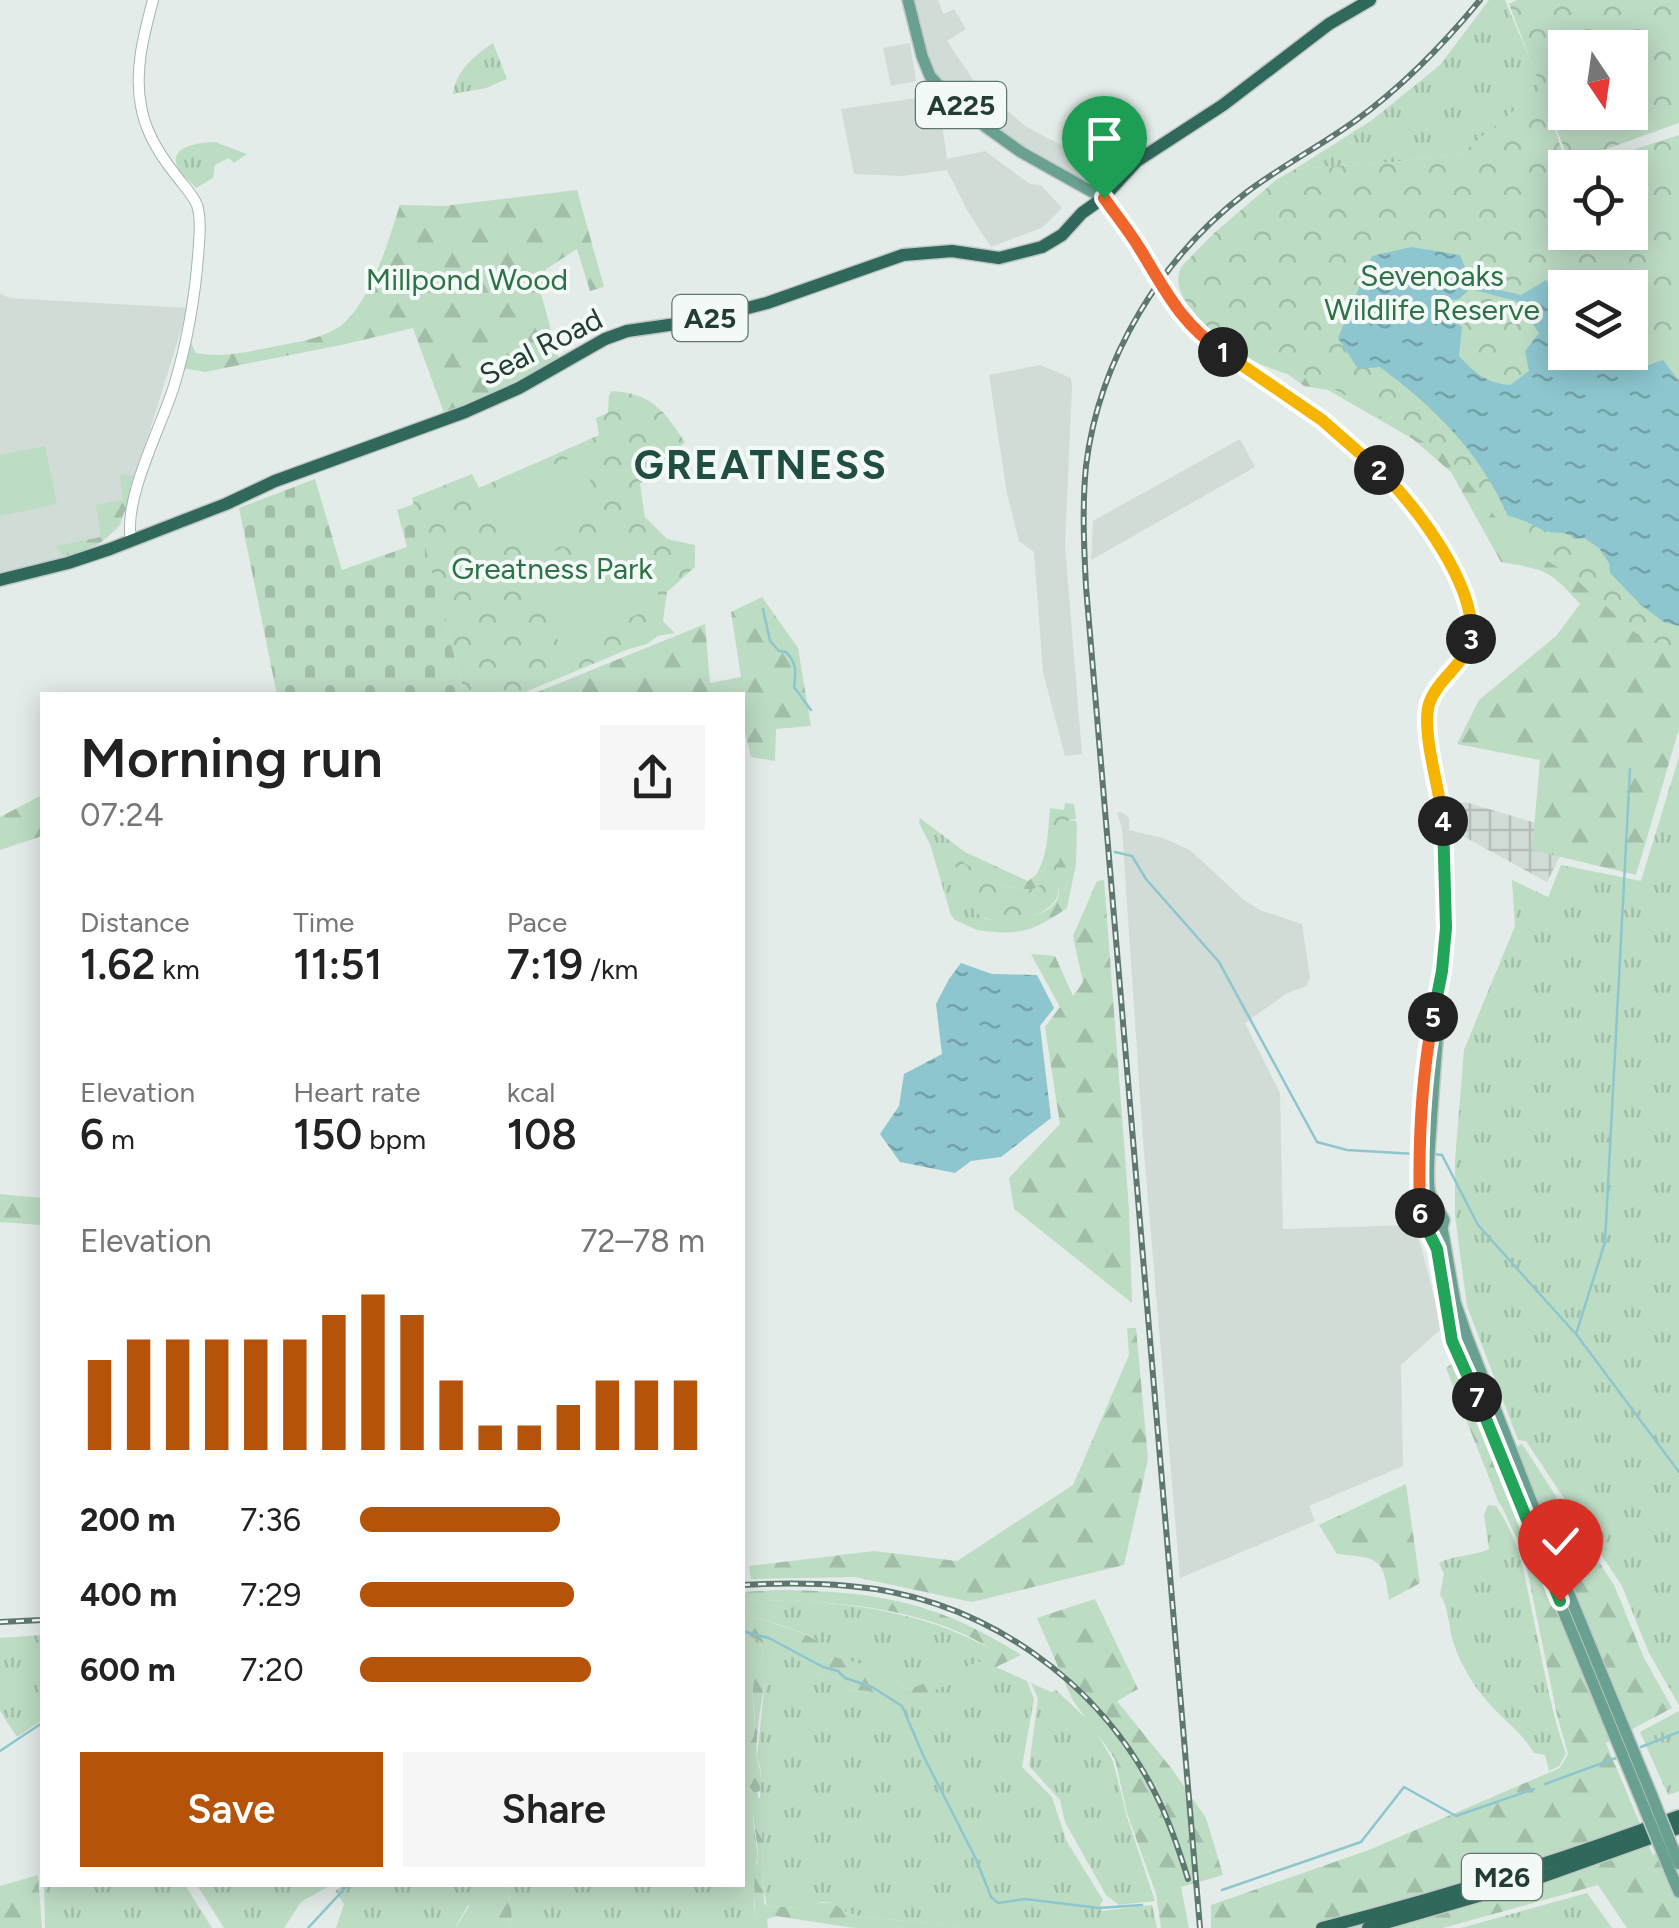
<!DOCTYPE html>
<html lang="en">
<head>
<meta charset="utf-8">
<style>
	body { margin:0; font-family:Figtree,sans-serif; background:#f6f6f6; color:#222; height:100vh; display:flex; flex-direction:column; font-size:38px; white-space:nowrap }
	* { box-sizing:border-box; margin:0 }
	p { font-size:32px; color:#767676 }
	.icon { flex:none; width:55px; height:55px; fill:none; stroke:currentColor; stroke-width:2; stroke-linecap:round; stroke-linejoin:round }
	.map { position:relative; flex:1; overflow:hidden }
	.drawer { position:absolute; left:40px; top:692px; width:705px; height:1195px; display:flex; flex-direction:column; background:#fff; border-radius:0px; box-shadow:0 5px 25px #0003 }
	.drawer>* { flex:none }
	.needle { width:65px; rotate:167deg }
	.buttons { position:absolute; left:1548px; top:30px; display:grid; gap:20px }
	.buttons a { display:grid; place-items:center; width:100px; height:100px; border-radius:0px; background:#fff; box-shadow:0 5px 25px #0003; font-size:50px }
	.pin { position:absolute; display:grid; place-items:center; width:85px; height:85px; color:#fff; margin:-102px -42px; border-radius:50% 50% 50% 0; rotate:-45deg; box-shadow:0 0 10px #0007 }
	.pin .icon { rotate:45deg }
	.km { position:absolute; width:50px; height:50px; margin:-25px; border-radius:50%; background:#222; color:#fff; font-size:28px; line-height:50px; text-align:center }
	.round { display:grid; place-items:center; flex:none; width:105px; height:105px; border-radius:0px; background:#f6f6f6 }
	.overview { display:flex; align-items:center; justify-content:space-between; height:170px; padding:0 40px }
	h1 { font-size:55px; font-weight:600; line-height:75px }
	.stats { display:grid; grid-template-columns:repeat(3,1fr); gap:15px; height:170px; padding:10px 40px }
	.stats div { display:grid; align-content:center }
	.stats b { font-size:42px; font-weight:600 }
	.stats small { font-size:28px; font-weight:400 }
	.stats p { font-size:28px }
	.chart { height:280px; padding:20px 40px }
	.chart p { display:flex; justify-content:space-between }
	.chart svg { width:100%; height:180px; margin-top:10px; stroke:#b45309; stroke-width:6 }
	.button { display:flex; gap:20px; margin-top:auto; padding:20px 40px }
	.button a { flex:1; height:115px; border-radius:0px; background:#b45309; color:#fff; font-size:40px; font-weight:600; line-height:115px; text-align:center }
	.button a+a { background:#f6f6f6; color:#222 }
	ul { padding:0 40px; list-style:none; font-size:32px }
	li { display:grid; grid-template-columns:160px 120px 1fr; align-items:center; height:75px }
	li i { height:25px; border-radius:12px; background:#b45309 }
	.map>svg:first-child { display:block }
</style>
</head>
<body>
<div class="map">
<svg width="1679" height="1928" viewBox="0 0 1679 1928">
	<defs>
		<pattern id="industrial-grid" width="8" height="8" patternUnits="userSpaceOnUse" patternTransform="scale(2.5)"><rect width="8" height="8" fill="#d1dcd7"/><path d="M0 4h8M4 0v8" fill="none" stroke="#b3beb9"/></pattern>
		<pattern id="grass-tufts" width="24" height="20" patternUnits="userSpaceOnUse" patternTransform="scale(2.5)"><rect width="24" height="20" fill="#bddcc4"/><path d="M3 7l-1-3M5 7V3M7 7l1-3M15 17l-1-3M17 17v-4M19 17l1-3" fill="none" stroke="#a2bea9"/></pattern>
		<pattern id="forest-firs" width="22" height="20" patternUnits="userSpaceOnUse" patternTransform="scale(2.5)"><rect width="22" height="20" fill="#bddcc4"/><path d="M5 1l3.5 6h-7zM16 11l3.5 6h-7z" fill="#a2bea9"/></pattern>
		<pattern id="cemetery-stones" width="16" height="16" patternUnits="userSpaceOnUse" patternTransform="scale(2.5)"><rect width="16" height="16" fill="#bddcc4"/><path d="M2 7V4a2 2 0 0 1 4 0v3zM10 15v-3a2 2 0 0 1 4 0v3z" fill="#a2bea9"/></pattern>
		<pattern id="park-crowns" width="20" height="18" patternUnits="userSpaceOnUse" patternTransform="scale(2.5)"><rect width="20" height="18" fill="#bddcc4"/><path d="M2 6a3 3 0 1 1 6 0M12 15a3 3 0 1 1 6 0" fill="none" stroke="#a2bea9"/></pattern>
		<pattern id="water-ripples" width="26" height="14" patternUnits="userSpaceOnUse" patternTransform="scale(2.5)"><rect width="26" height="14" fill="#8dc6cf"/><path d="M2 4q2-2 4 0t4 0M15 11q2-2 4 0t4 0" fill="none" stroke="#73a2a9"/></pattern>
	</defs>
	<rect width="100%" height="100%" fill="#e3ece8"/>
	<g fill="#d1dcd7">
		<polygon points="914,0 938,0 943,14 954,9 966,29 947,41 974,81 1025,126 1061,145 1090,147 1114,168 1091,188 985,123 939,81 926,58"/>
		<polygon points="910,43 916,81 891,86 883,48"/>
		<polygon points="938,95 947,159 985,151 1030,184 1041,185 1062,208 1043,227 991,247 968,212 947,170 903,176 854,174 841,109"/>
		<polygon points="0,294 10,298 188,308 120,526 102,542 82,552 0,574"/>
		<polygon points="1040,365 1071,378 1072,386 1065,546 1082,754 1065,756 1043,672 1034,552 1019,541 1007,494 989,375"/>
		<polygon points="1240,439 1255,467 1091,560 1093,521"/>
		<polygon points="1117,812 1123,813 1129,818 1129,830 1163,838 1190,850 1244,900 1260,910 1302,924 1310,978 1306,986 1286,994 1245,1023 1280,1093 1283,1229 1413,1225 1421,1246 1442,1328 1401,1365 1403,1466 1309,1506 1315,1521 1180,1578 1143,1140 1122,829"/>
	</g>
	<polygon fill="url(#industrial-grid)" points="1465,802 1556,829 1563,850 1547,882 1459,834 1453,807"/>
	<g fill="url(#grass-tufts)">
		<polygon points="1489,0 1505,0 1542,88 1461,154 1394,162 1295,169 1372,120 1440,65"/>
		<path d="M493,43L507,79L486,88L453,94C455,72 475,55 493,43Z"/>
		<path d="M215,142L247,154L234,163L229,158L215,165L213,178L196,188C190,181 177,171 176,162C173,145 204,142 215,142Z"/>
		<polygon points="1679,757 1679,1705 1649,1653 1622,1586 1526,1441 1518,1440 1467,1306 1455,1215 1455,1160 1464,1050 1515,926 1512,880 1548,897 1561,865 1641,881"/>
		<path d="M920,818L965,852L954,860C960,882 966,906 986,919L977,930L955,920L951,915L930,844L919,823Z"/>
		<path d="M1488,1505L1496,1506C1521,1543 1524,1574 1533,1616C1543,1663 1550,1709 1566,1754L1559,1766L1549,1771L1545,1755L1534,1753C1522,1732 1502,1719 1487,1701C1474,1687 1461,1664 1455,1647C1448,1630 1450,1608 1440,1595L1444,1574L1439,1563C1455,1554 1473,1557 1489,1549L1484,1515Z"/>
		<path d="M787,1600C863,1604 934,1615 1000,1654L907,1690C886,1673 863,1663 837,1658C819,1633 779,1625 750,1616L743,1602Z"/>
		<polygon points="42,1635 42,1720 17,1737 0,1711 0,1638"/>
		<path d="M742,1635L749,1636L760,1641C768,1659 754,1671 753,1688C750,1711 764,1735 743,1750Z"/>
		<path d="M777,1651L790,1652L808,1668L815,1673L837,1677L850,1691L863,1689L914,1697L996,1667L1027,1681L1034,1699L1022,1767L1052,1797L1066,1840L1103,1900L1100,1905L1102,1911L1152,1905L1157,1928H960L942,1924L861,1917L846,1912L833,1903L822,1902L801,1908L767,1906L764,1892L760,1791C762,1780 762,1768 757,1758L766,1671L770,1657Z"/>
		<polygon points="1031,1683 1051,1692 1056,1690 1090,1722 1113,1761 1127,1817 1155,1901 1119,1905 1106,1895 1065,1822 1060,1800 1029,1766 1038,1698"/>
		<polygon points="1679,1711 1679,1791 1668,1795 1640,1732"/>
		<polygon points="743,1765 751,1791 758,1793 758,1798 754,1798 753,1820 758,1857 755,1869 756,1888 754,1906 758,1928 510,1928 512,1917 508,1885 742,1885"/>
		<polygon points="44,1885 185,1885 212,1928 45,1928"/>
		<polygon points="197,1885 331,1885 301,1902 284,1928 224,1928"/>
		<polygon points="344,1885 502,1885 502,1897 500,1899 468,1905 455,1928 336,1928 344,1904 335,1891"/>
		<polygon points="1587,1893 1612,1928 1461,1928"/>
	</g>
	<g fill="url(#forest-firs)" fill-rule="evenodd">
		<path d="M577,190L604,287L590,291L577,249L546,269L540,290L559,360L466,405L444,413L413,328L346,344L205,372L182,368L191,343L196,353C222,358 247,352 272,347C292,343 314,340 332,331C368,314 388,241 400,205L444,206Z"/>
		<path d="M1294,334L1679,629V729L1636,875L1532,850L1540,760L1457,744L1479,700L1556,636L1580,604C1549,569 1546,570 1501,562L1451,472L1413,439L1328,390L1304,386L1267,359Z"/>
		<path d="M122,474L137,476C128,506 121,533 91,548C80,553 72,557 61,554L56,546L101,537L96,505L123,500L120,477Z"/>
		<polygon points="762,597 798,648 811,726 776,729 775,761 751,757 743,724 742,695 530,695 705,624 710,683 741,677 731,612"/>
		<polygon points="42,795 42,836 0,850 0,817"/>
		<path d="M1068,820L1076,821L1077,825L1076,864L1067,908C1032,932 1019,936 977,930L986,919C1006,923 1056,919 1059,893C1060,888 1056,881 1054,877Z"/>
		<polygon points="965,852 1028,881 1036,875 1042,880 1043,885 1032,890 991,884 979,871 964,863 961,853"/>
		<polygon points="1104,880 1129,1209 1132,1303 1014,1209 1009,1178 1060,1124 1045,1027 1060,1007 1031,954 1055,956 1073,996 1083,982 1073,936 1097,881"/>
		<polygon points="0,1194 42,1198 42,1225 0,1222"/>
		<polygon points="1127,1328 1136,1328 1148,1459 1124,1565 972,1602 855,1577 751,1579 749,1566 874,1551 957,1561 1073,1485 1129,1355"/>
		<path d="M1454,1362L1492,1458L1522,1444L1614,1585L1644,1658L1672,1708L1606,1743L1653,1855L1679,1844V1928H1627L1598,1885L1443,1928H1211V1905L1369,1850L1560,1768L1568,1754L1557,1715L1522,1545C1511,1532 1508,1515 1498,1501L1446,1368Z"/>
		<path d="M1406,1484L1420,1583L1389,1600C1384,1557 1378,1558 1337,1554L1319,1525Z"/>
		<path d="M777,1590C874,1591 937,1601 1021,1655L996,1667L915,1697L910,1706L899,1709C885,1697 869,1687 850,1691L837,1677L815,1673L808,1668L790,1652L774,1653C765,1667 754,1743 757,1759C760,1770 763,1779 760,1791L754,1793C744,1782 742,1765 743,1750C764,1735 751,1710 753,1688C754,1671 768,1660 760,1641L749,1636L743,1635V1592ZM787,1600C860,1604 938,1612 999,1654L907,1690C886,1673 863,1662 837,1658C821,1634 777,1625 750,1616L743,1602Z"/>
		<polygon points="1095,1599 1138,1689 1117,1701 1172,1769 1206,1818 1223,1875 1181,1887 1189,1928 1161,1928 1156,1894 1127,1813 1115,1759 1072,1699 1037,1618"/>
		<path d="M754,1798H761L764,1903L767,1906L801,1908L811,1903H833L846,1912L861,1917L942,1924L960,1928H854L776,1916L767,1919L768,1928H757C758,1920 754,1913 755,1904C755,1893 754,1882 755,1871C757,1855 758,1871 758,1855C758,1836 750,1816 754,1798Z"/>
		<polygon points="38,1875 42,1928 0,1928 0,1886"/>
		<path d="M502,1885H508L512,1917L510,1928H455C470,1910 471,1885 501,1899Z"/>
	</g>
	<polygon fill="url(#cemetery-stones)" points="315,479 342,570 407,547 397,510 414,504 465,695 277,695 239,508"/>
	<g fill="url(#park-crowns)" fill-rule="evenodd">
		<path d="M1517,0H1679V123L1570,162L1550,114L1567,167L1565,168V232H1630V168L1580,167L1679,135V655L1636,633L1571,575L1514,541L1449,457L1316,378C1295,379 1267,368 1248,358C1226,346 1188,313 1180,290C1177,282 1178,275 1181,267L1213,234L1276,180L1295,169L1394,162L1461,154L1541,88L1509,4ZM1565,48H1630V112H1565ZM1565,288H1630V352H1565Z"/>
		<path d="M612,391C653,394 663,410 685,442L640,484L645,517L667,539L695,545V567L667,592L663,621L675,633L658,636L647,644L629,649L518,695H465L412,498L472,474L479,488L599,435L596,418L608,413L609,395Z"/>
		<path d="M1065,803L1074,804L1076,819L1068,820L1060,858L1054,877C1078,912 999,935 976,912C963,900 958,877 954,860L961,853L964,863L979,871L991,884L1031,890L1042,884V880L1036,875C1048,856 1048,831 1050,808L1064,810Z"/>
	</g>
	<g fill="#bddcc4">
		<polygon points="45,446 57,504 0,516 0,455"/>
		<polygon points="579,454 602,508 517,545 494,490"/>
		<polygon points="631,534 662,603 562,650 532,581 542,576 535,561 564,547 571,562"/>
	</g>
	<g fill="url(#water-ripples)" fill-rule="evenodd">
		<path d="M1411,247L1460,255L1472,284L1521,295L1546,280L1565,306V352L1615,353L1636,369L1663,360L1679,381V626L1664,622L1641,605L1610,573L1609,563L1599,548L1584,538L1575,539C1565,531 1562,534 1550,532C1535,529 1527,519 1508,516C1479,451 1436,409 1380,367L1358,369L1338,338L1372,256ZM1470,289L1516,301L1539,333L1525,351L1529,371L1510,385C1486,383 1475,373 1459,356L1462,327L1451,320L1443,307L1447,301L1459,299Z"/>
		<polygon points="961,963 992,974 1037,975 1054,1008 1040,1026 1051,1118 1001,1157 971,1161 955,1173 900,1162 880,1134 899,1106 904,1074 942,1054 936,1004 949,979"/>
	</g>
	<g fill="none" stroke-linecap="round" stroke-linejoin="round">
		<g stroke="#8dc6cf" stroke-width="2.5">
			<path d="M763,609L770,641L779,651L786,652C797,663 796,672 794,687L811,710"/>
			<polyline points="1630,769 1605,1242 1576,1334 1679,1472"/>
			<polyline points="1115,852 1132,856 1146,879 1219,962 1317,1142 1347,1150 1415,1154"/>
			<polyline points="1433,1154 1442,1155 1478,1225 1574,1332"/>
			<polyline points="742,1631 769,1638 823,1667 838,1671 845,1678 872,1687 902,1706 923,1755 976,1859 991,1897 998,1903 1025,1899 1099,1908 1142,1905"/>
			<polyline points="1641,1747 1679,1732"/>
			<polyline points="0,1751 42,1723"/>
			<polyline points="1545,1784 1616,1758"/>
			<polyline points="1222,1890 1361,1842 1404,1787 1456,1816 1534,1789"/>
			<polyline points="308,1928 348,1885"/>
		</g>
		<defs>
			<path id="secondary" d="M131,540C123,498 161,428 174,386C188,340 196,291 199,243C200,231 201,217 197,205C192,193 182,184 175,174C159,154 145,131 141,106C134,70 144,34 153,0"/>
			<g id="primary">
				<polyline points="908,0 922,56 930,76 940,87 986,127 1021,152 1103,198 1131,235 1156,276"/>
				<path d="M1164,291C1175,308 1187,326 1202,338C1240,368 1284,390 1322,420C1379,463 1439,527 1465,594C1492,665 1431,665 1428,717C1426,752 1441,787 1444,822C1450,923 1437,1024 1431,1125C1430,1141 1426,1180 1430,1193C1433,1203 1440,1212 1444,1220L1442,1228L1455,1302L1467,1337L1535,1511L1652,1796"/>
				<polyline points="1432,1019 1422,1113 1421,1225 1429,1233 1437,1249 1452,1341 1641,1800"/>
				<polyline points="1670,1871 1679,1892"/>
			</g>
			<g id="highway">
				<polyline points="0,580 68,563 110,549 226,504 275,481 465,412 519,388 605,339 627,331 697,321 767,303 903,255 952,251 999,258 1042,247 1062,235 1082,213 1103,198 1137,161 1223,105 1329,24 1370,0"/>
				<path d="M1322,1928C1444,1897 1562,1860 1679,1816"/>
				<polyline points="1368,1928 1530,1881 1679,1828"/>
			</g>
		</defs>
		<use href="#secondary" stroke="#a1b7af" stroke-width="12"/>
		<use href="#primary" stroke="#c1c9c6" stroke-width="14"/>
		<use href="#highway" stroke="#c1c9c6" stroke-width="15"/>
		<use href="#secondary" stroke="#fff" stroke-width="10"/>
		<use href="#primary" stroke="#69a091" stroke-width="11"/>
		<use href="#highway" stroke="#30685b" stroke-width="12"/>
		<defs>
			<g id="rail">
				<path d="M742,1585C778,1583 814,1583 849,1586C982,1597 1102,1681 1159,1801C1171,1826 1180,1853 1188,1879"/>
				<polyline points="0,1622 42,1620"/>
				<path d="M1200,1928L1086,587C1084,547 1082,506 1086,466C1099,359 1161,257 1247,192C1282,166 1320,146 1355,121C1402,87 1443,45 1480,0"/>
			</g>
		</defs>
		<use href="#rail" stroke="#5e7870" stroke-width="6"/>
		<use href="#rail" stroke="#f3f9f6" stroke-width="2.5" stroke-dasharray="8" stroke-linecap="butt"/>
		<defs>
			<g id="primary-bridge">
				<polyline points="1156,276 1164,291"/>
				<polyline points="1652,1796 1679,1864"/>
				<polyline points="1641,1800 1670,1871"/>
			</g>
		</defs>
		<use href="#primary-bridge" stroke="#c1c9c6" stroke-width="14" stroke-linecap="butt"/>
		<use href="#primary-bridge" stroke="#69a091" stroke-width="11"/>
	</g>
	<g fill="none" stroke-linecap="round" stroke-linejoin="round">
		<defs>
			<path id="split-1" d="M1104,198C1116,215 1129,231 1140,249C1165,290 1181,324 1223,352"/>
			<polyline id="split-2" points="1223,352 1322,420 1379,470"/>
			<path id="split-3" d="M1379,470C1416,505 1477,586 1471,639"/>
			<path id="split-4" d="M1443,821C1440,790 1421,732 1429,704C1437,679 1465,665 1471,639"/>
			<polyline id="split-5" points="1433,1017 1442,971 1446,928 1443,821"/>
			<path id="split-6" d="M1420,1213C1418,1148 1421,1080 1433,1017"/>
			<polyline id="split-7" points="1420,1213 1421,1225 1429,1233 1437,1249 1452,1341 1477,1397"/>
			<polyline id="split-8" points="1477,1397 1560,1601"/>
		</defs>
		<use href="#split-1" stroke="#fff" stroke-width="20"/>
		<use href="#split-2" stroke="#fff" stroke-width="20"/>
		<use href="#split-3" stroke="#fff" stroke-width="20"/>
		<use href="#split-4" stroke="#fff" stroke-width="20"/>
		<use href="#split-5" stroke="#fff" stroke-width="20"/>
		<use href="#split-6" stroke="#fff" stroke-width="20"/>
		<use href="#split-7" stroke="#fff" stroke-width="20"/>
		<use href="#split-8" stroke="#fff" stroke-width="20"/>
		<use href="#split-1" stroke="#f0652b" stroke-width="12"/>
		<use href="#split-2" stroke="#f5b400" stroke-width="12"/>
		<use href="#split-3" stroke="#f5b400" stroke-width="12"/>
		<use href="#split-4" stroke="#f5b400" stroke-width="12"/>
		<use href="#split-5" stroke="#22a559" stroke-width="12"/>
		<use href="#split-6" stroke="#f0652b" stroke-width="12"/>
		<use href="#split-7" stroke="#22a559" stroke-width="12"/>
		<use href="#split-8" stroke="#22a559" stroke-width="12"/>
	</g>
	<g text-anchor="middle" stroke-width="8" stroke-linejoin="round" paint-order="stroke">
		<g fill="#f3f9f6" stroke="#61756f" stroke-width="2.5">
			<rect x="916" y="82" width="90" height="46" rx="8"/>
			<rect x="672.5" y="295" width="75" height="46" rx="8"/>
			<rect x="1462" y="1854" width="80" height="46" rx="8"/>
		</g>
		<g font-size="28" font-weight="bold" fill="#233d35">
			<text x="961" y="115">A225</text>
			<text x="710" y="328">A25</text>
			<text x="1502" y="1887">M26</text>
		</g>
		<g font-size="30" fill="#2f7247" stroke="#f3f9f6">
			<text x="1432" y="286">Sevenoaks<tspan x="1432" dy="34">Wildlife Reserve</tspan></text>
			<text x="467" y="290">Millpond Wood</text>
			<text x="552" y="579">Greatness Park</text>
		</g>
		<g font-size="30" fill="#233d35" stroke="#f3f9f6">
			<text transform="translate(541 347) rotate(-27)" y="10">Seal Road</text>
		</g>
		<g font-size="40" font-weight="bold" letter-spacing="2.5" fill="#204e42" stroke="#f3f9f6">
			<text x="761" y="479">GREATNESS</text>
		</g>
	</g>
</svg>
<div class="buttons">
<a><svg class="needle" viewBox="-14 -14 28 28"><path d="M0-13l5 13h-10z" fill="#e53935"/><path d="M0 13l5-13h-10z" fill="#767676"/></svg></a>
<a><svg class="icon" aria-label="locate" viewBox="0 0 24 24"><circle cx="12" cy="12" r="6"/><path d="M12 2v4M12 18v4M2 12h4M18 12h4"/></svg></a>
<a><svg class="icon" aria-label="layers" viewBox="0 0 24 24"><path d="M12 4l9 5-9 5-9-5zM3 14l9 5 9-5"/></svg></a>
</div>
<div class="pin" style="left:1104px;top:198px;background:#1e9e55"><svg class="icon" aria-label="arrive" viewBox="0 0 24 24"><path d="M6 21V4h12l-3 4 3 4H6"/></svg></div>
<div class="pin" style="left:1560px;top:1601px;background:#d93025"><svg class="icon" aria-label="check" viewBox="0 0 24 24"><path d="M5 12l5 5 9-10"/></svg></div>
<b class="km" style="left:1223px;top:352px">1</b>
<b class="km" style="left:1379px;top:470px">2</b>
<b class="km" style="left:1471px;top:639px">3</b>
<b class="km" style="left:1443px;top:821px">4</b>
<b class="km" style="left:1433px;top:1017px">5</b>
<b class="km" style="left:1420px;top:1213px">6</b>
<b class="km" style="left:1477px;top:1397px">7</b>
<section class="drawer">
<div class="overview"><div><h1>Morning run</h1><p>07:24</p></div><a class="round"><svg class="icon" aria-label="share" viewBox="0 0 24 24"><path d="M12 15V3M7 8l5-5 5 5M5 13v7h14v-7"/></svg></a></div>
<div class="stats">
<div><p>Distance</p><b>1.62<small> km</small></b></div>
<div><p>Time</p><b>11:51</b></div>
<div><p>Pace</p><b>7:19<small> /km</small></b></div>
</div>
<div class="stats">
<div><p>Elevation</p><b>6<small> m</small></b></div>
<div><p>Heart rate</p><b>150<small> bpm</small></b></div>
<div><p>kcal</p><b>108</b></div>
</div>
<div class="chart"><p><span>Elevation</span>72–78 m</p>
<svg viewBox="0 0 160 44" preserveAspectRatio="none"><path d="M5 44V22M15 44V17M25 44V17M35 44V17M45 44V17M55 44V17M65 44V11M75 44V6M85 44V11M95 44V27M105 44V38M115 44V38M125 44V33M135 44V27M145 44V27M155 44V27"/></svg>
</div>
<ul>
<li><b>200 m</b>7:36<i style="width:58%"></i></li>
<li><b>400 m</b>7:29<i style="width:62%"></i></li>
<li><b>600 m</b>7:20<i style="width:67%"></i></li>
</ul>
<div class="button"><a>Save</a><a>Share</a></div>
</section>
</div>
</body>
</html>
